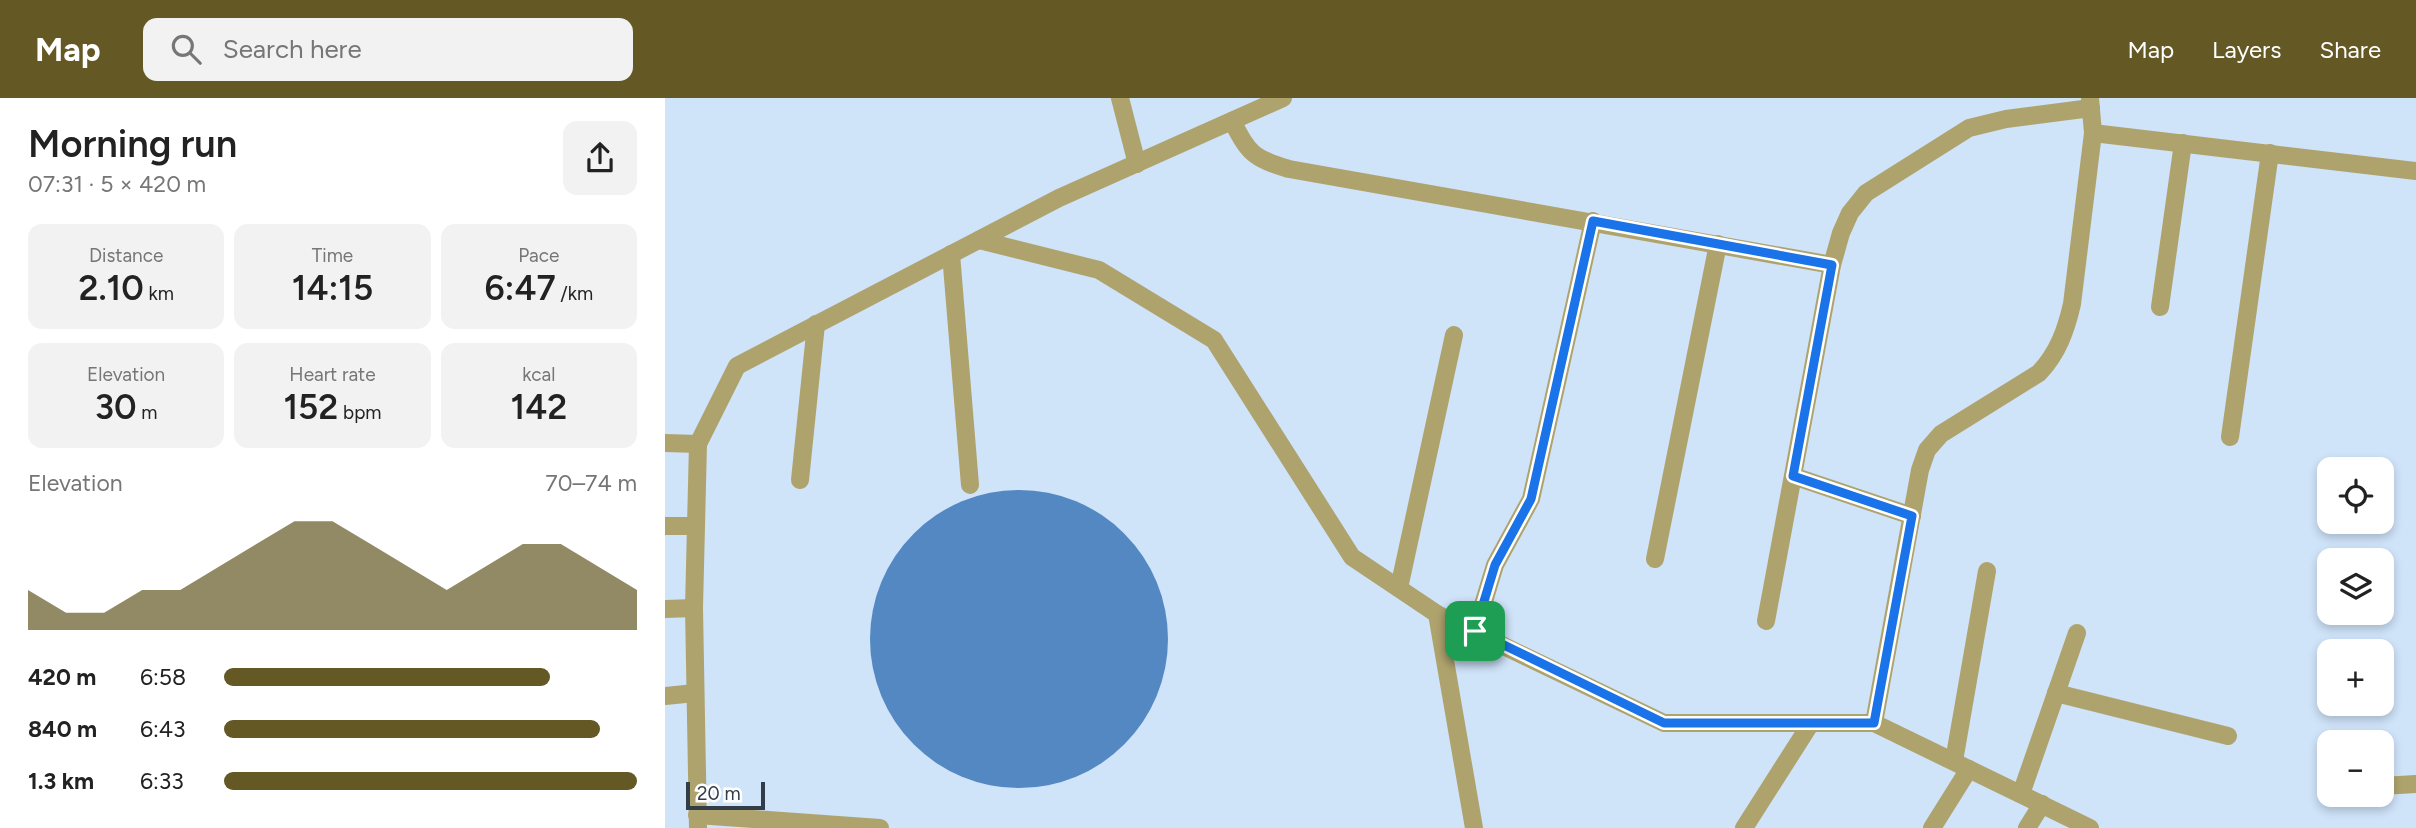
<!DOCTYPE html>
<html lang="en">
<head>
<meta charset="utf-8">
<style>
	body { margin:0; font-family:Figtree,sans-serif; background:#f2f2f2; color:#222; height:100vh; display:flex; flex-direction:column; font-size:26px; white-space:nowrap }
	* { box-sizing:border-box; margin:0 }
	p { font-size:23px; color:#767676 }
	.icon { flex:none; width:38px; height:38px; fill:none; stroke:currentColor; stroke-width:2; stroke-linecap:round; stroke-linejoin:round }
	.map { position:relative; flex:1; overflow:hidden }
	.sheet { display:flex; flex-direction:column; background:#fff; width:665px }
	.sheet>* { flex:none }
	.fabs { position:absolute; left:1652px; top:359px; display:grid; gap:14px }
	.fabs a { display:grid; place-items:center; width:77px; height:77px; border-radius:14px; background:#fff; box-shadow:0 4px 10px #0003; font-size:35px }
	.scale { position:absolute; left:21px; bottom:18px; width:79px; box-sizing:border-box; padding-left:7px; border:4px solid #333d48; border-top:0; font-size:19px; line-height:24px; white-space:nowrap; color:#333d48; -webkit-text-stroke:5px #fff; paint-order:stroke }
	.pin { position:absolute; display:grid; place-items:center; width:60px; height:60px; color:#fff; margin:-30px; border-radius:14px; box-shadow:0 4px 10px #0006 }
	.round { display:grid; place-items:center; flex:none; width:74px; height:74px; border-radius:14px; background:#f2f2f2 }
	.head { display:flex; align-items:center; justify-content:space-between; height:119px; padding:0 28px }
	h1 { font-size:38px; font-weight:600; line-height:52px }
	.figures { display:grid; grid-template-columns:repeat(3,1fr); gap:10px; height:119px; padding:7px 28px }
	.figures div { display:grid; align-content:center; border-radius:14px; background:#f2f2f2; text-align:center }
	.figures b { font-size:35px; font-weight:600 }
	.figures small { font-size:19px; font-weight:400 }
	.figures p { font-size:19px }
	.chart { height:196px; padding:14px 28px }
	.chart p { display:flex; justify-content:space-between }
	.chart svg { width:100%; height:126px; margin-top:7px; fill:#645825; opacity:.7 }
	ul { padding:0 28px; list-style:none; font-size:23px }
	li { display:grid; grid-template-columns:112px 84px 1fr; align-items:center; height:52px }
	li i { height:18px; border-radius:9px; background:#645825 }
	header { display:flex; align-items:center; gap:42px; box-sizing:border-box; height:98px; padding:0 35px; background:#645825; color:#fff }
	header strong { font-size:33px }
	nav { display:flex; gap:38px; margin-inline-start:auto; font-size:24px }
	.search { width:490px; height:63px; background:#f2f2f2; display:flex; align-items:center; gap:18px; box-sizing:border-box; padding:0 24px; border-radius:14px; color:#767676; font-size:26px }
	main { display:flex; flex:1; min-height:0 }
	.map>svg:first-child { display:block }
</style>
</head>
<body>
<header>
<strong>Map</strong>
<div class="search"><svg class="icon" aria-label="search" viewBox="0 0 24 24"><circle cx="10" cy="10" r="6"/><path d="M15 15l6 6"/></svg>Search here</div>
<nav><a>Map</a><a>Layers</a><a>Share</a></nav>
</header>
<main>
<section class="sheet">
<div class="head"><div><h1>Morning run</h1><p>07:31 · 5 × 420 m</p></div><a class="round"><svg class="icon" aria-label="share" viewBox="0 0 24 24"><path d="M12 15V3M7 8l5-5 5 5M5 13v7h14v-7"/></svg></a></div>
<div class="figures">
<div><p>Distance</p><b>2.10<small> km</small></b></div>
<div><p>Time</p><b>14:15</b></div>
<div><p>Pace</p><b>6:47<small> /km</small></b></div>
</div>
<div class="figures">
<div><p>Elevation</p><b>30<small> m</small></b></div>
<div><p>Heart rate</p><b>152<small> bpm</small></b></div>
<div><p>kcal</p><b>142</b></div>
</div>
<div class="chart"><p><span>Elevation</span>70–74 m</p>
<svg viewBox="0 0 160 44" preserveAspectRatio="none"><path d="M0 44V30L10 38L20 38L30 30L40 30L50 22L60 14L70 6L80 6L90 14L100 22L110 30L120 22L130 14L140 14L150 22L160 30V44z"/></svg>
</div>
<ul>
<li><b>420 m</b>6:58<i style="width:79%"></i></li>
<li><b>840 m</b>6:43<i style="width:91%"></i></li>
<li><b>1.3 km</b>6:33<i style="width:100%"></i></li>
</ul>
</section>
<div class="map">
<svg width="1751" height="730" viewBox="0 0 1751 730">
	<rect width="100%" height="100%" fill="#cfe3f9"/>
	<circle fill="#5488c2" cx="354" cy="541" r="149"/>
	<g fill="none" stroke-linecap="round" stroke-linejoin="round">
		<g stroke="#afa36d" stroke-width="18">
			<polyline points="455,0 472,66"/>
			<path d="M567,23C584,55 587,60 624,71L1167,167"/>
			<polyline points="1428,35 1751,73"/>
			<polyline points="314,142 434,172 549,242 687,459 772,516 999,625 1209,625 1425,730"/>
			<polyline points="286,156 305,387"/>
			<polyline points="1495,209 1518,45"/>
			<polyline points="1565,339 1605,55"/>
			<polyline points="0,345 33,346"/>
			<polyline points="1128,378 1247,418"/>
			<polyline points="135,382 151,226"/>
			<polyline points="0,428 31,428"/>
			<polyline points="990,461 1053,146"/>
			<polyline points="734,490 789,237"/>
			<polyline points="0,511 29,510"/>
			<polyline points="772,516 809,730"/>
			<polyline points="1101,523 1167,167 1176,135 1185,115 1201,95 1304,30 1341,21 1426,10"/>
			<polyline points="810,533 830,467 866,401 928,123"/>
			<polyline points="1391,595 1563,638"/>
			<polyline points="0,598 30,595"/>
			<path d="M1209,625L1255,372L1262,352L1276,336L1374,275C1393,255 1401,232 1407,206L1428,35L1425,0"/>
			<polyline points="1289,663 1322,473"/>
			<polyline points="1717,688 1751,686"/>
			<polyline points="1356,696 1412,535"/>
			<polyline points="32,717 215,730"/>
			<polyline points="33,730 29,510 33,346 72,268 394,100 618,0"/>
			<polyline points="1079,730 1146,625"/>
			<polyline points="1267,730 1304,671"/>
			<polyline points="1362,730 1377,706"/>
		</g>
	</g>
	<g fill="none" stroke-linecap="round" stroke-linejoin="round">
		<defs>
			<polygon id="route" points="928,123 1167,167 1128,378 1247,418 1209,625 999,625 810,533 830,467 866,401"/>
		</defs>
		<use href="#route" stroke="#fff" stroke-width="14"/>
		<use href="#route" stroke="#1a73e8" stroke-width="9"/>
	</g>
</svg>
<div class="fabs">
<a><svg class="icon" aria-label="locate" viewBox="0 0 24 24"><circle cx="12" cy="12" r="6"/><path d="M12 2v4M12 18v4M2 12h4M18 12h4"/></svg></a>
<a><svg class="icon" aria-label="layers" viewBox="0 0 24 24"><path d="M12 4l9 5-9 5-9-5zM3 14l9 5 9-5"/></svg></a>
<a>+</a>
<a>−</a>
</div>
<div class="scale">20 m</div>
<div class="pin" style="left:810px;top:533px;background:#1e9e55"><svg class="icon" aria-label="arrive" viewBox="0 0 24 24"><path d="M6 21V4h12l-3 4 3 4H6"/></svg></div>
</div>
</main>
</body>
</html>
